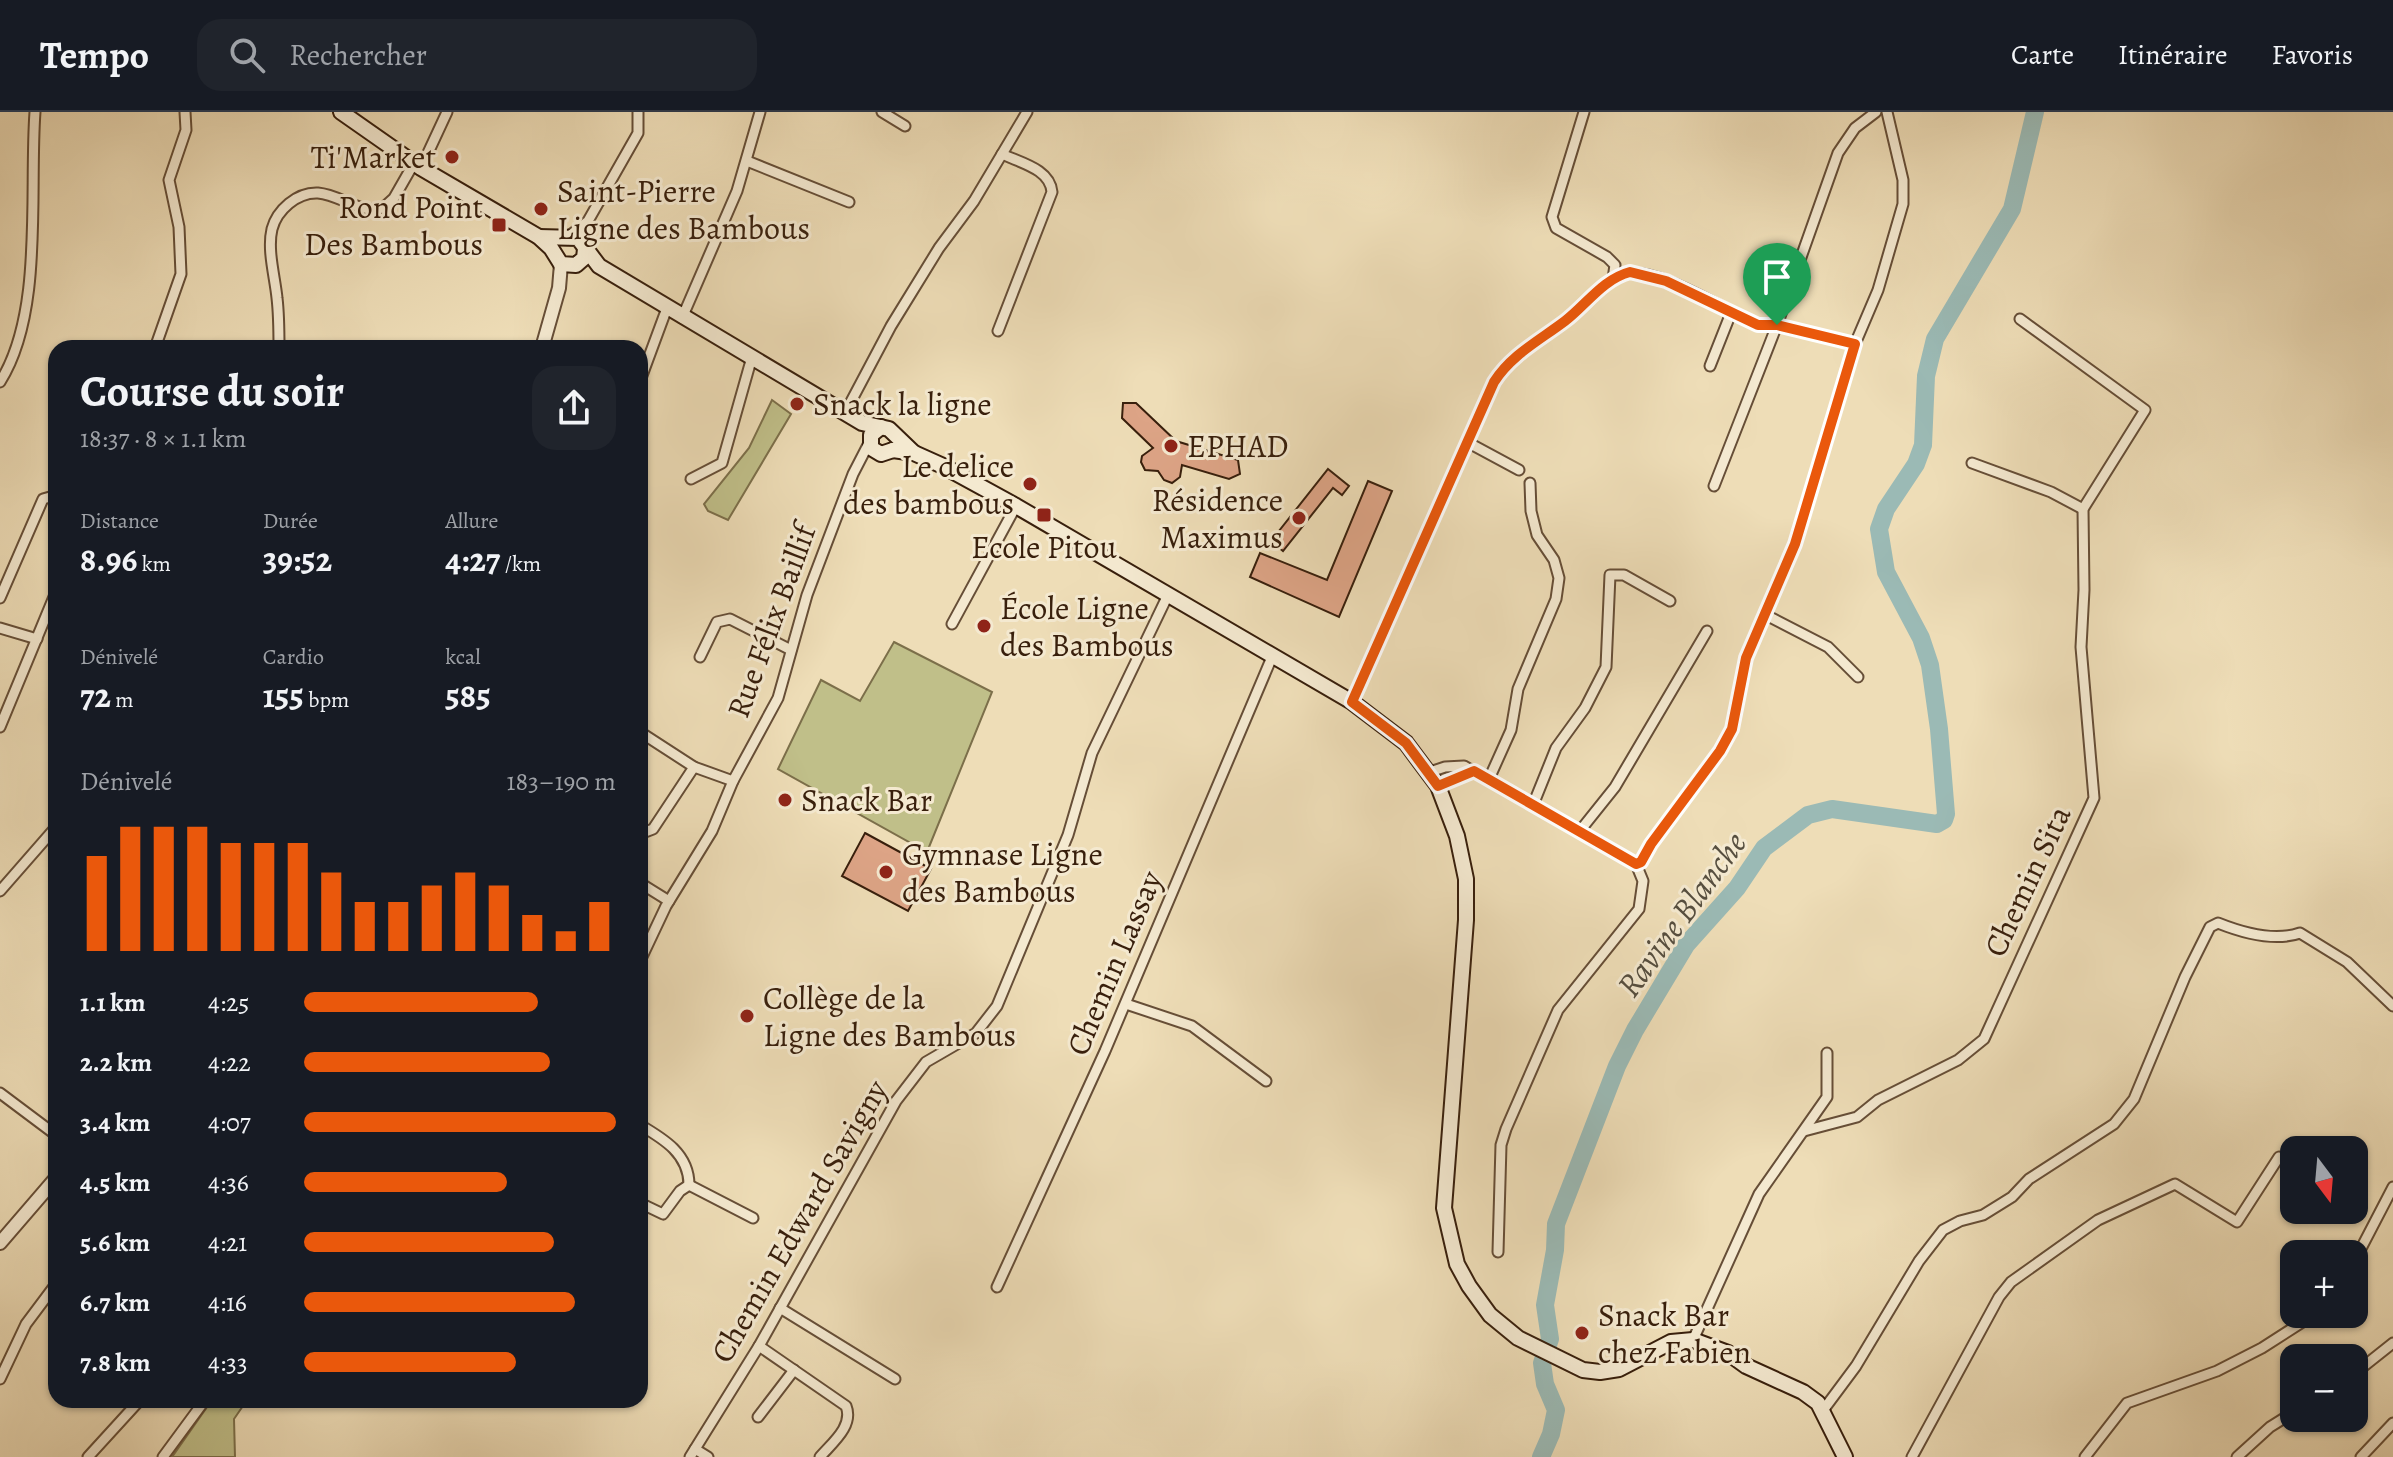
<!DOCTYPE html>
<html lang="fr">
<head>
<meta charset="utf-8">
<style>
	body { margin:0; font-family:Alegreya,serif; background:#20242c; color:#f1f3f6; height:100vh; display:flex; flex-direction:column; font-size:30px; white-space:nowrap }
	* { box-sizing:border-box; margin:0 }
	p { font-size:26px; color:#9ea1a6 }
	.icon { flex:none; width:44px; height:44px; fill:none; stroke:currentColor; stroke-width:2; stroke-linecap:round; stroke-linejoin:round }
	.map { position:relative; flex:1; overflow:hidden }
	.panel { position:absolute; left:48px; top:228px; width:600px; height:1068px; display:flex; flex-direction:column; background:#171b24; border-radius:24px; box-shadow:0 2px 6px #0004 }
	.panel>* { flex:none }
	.needle { width:52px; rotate:164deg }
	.tools { position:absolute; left:2280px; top:1024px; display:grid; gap:16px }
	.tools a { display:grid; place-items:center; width:88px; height:88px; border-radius:16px; background:#171b24; box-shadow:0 2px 6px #0004; font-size:40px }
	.pin { position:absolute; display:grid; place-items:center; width:68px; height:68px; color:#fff; margin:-82px -34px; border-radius:50% 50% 50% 0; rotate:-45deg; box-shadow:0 0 8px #0007 }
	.pin .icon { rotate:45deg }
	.round { display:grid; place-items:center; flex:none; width:84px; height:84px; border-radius:24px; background:#20242c }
	.summary { display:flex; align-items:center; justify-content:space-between; height:136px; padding:0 32px }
	h1 { font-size:44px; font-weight:700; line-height:60px }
	.stats { display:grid; grid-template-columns:repeat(3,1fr); gap:12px; height:136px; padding:8px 32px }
	.stats div { display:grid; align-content:center }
	.stats b { font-size:34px; font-weight:700 }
	.stats small { font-size:22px; font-weight:400 }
	.stats p { font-size:22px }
	.chart { height:224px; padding:16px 32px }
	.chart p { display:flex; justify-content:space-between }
	.chart svg { width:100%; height:144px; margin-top:8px; stroke:#ea580c; stroke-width:6 }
	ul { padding:0 32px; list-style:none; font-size:26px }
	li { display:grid; grid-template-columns:128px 96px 1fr; align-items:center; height:60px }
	li i { height:20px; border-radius:10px; background:#ea580c }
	header { display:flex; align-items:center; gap:48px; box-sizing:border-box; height:112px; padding:0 40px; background:#171b24; border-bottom:2px solid #363941 }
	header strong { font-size:38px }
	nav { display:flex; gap:44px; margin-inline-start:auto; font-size:28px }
	.search { width:560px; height:72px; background:#20242c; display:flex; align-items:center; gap:20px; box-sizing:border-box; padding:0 28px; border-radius:24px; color:#9ea1a6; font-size:30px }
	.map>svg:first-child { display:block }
</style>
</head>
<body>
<header>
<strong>Tempo</strong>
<div class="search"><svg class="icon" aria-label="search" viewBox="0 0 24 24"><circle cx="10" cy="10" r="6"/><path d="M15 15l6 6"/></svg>Rechercher</div>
<nav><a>Carte</a><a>Itinéraire</a><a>Favoris</a></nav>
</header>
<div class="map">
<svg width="2393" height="1345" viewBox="0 0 2393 1345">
	<rect width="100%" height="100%" fill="#eeddb7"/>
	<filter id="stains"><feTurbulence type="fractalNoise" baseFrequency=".0025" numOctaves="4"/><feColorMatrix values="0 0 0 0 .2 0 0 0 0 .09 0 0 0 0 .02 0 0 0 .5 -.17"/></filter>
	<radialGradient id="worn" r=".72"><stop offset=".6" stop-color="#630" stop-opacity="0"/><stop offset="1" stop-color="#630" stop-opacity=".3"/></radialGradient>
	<g fill="#c0bf89" stroke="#7c6f4a" stroke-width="2">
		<polygon points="772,288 791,302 728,408 708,399 704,392 749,336"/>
		<polygon points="894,530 992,580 927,740 778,657 821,568 860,589"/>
		<polygon points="212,1288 247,1288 234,1307 235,1345 172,1345"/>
	</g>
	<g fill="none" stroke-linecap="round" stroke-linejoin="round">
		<polyline stroke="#9bbab5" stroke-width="18" points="1541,1345 1551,1322 1556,1298 1545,1272 1542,1251 1550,1227 1545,1193 1555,1138 1556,1112 1617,954 1635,918 1686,833 1737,776 1764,736 1808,703 1832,697 1937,712 1944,708 1946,702 1939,617 1930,553 1921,526 1886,460 1879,417 1886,397 1916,352 1923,333 1926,264 1935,227 2012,97 2035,0"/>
	</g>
	<g fill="#dda486" stroke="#381f0c" stroke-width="2">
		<polygon points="1123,291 1136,291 1176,329 1238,348 1240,362 1229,367 1182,353 1180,365 1172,371 1164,368 1158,359 1145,358 1141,350 1142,344 1153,336 1122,306"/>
		<polygon points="1328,357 1349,374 1342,383 1333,376 1283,439 1271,429"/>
		<polygon points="1368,369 1392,379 1339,505 1250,465 1260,441 1327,468"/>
		<polygon points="865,721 931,757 908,799 842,764"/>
	</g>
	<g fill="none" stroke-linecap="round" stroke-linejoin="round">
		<defs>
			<g id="minor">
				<polyline points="882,0 905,14"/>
				<polyline points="1584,0 1552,105 1556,116 1607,145 1615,153 1613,167"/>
				<polyline points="747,49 849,90"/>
				<polyline points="421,56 447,0"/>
				<polyline points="569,124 588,109 638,21 638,0"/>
				<polyline points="682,206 737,79 760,0"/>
				<path d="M998,219L1052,80C1050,57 1021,51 1002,42"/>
				<polyline points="155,236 181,162 179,115 169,68 186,18 185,0"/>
				<path d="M279,236C279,219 279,203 277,186C275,165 267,138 272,117C277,98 297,80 318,81C341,83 359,102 383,96L394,86L414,51"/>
				<polyline points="1710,254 1731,201"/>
				<polyline points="640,269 667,196"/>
				<path d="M0,270C44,201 29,80 35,0"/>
				<polyline points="846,299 891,214 939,136 974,89 1027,0"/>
				<polyline points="1467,330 1519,358"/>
				<polyline points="1972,351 2051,380 2083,397"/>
				<polyline points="691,367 722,351 752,245"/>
				<polyline points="1714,374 1777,213 1838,41 1855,16 1876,0"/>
				<polyline points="0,486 43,387 50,385 56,388"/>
				<polyline points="1766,503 1828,535 1858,565"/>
				<polyline points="952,512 1016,394"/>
				<polyline points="0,516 37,527"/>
				<polyline points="700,545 717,510 730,507 791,538"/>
				<path d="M1352,590L1494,270C1511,243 1539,228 1564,210C1583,196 1598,172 1621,163C1652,150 1727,200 1758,213H1777L1855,232"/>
				<polyline points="0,615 56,480"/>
				<polyline points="640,620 694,655 733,669"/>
				<polyline points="1430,660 1445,655 1464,654 1636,752 1641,750 1651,732 1720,639 1732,617 1746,546 1795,432 1855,232 1878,178 1903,92 1903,68 1887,0"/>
				<polyline points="1489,667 1511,618 1518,577 1556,487 1559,466 1554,448 1537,423 1531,399 1530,371"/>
				<polyline points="1438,674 1474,659"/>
				<polyline points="1533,693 1556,636 1585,596 1606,555 1610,463 1624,463 1670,489"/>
				<polyline points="1579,720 1615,675 1707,519"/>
				<polyline points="640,722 653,717 694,655"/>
				<polyline points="640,771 669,789"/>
				<polyline points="0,779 56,715"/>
				<polyline points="640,849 666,794 712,719 733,669 778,586 807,483 853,362 869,331"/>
				<polyline points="1126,892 1192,914 1266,969"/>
				<polyline points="0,981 56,1023"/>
				<path d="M640,1013C664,1027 689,1042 689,1073"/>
				<polyline points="1804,1019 1857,1005 1878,988 1958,948 1984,927 2094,686 2081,535 2084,478 2083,397 2145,298 2020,207"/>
				<polyline points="689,1073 753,1106"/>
				<polyline points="640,1091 663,1102 680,1079 689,1073"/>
				<polyline points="1498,1140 1501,1033 1506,1017 1558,898 1639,797 1643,769 1636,752"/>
				<polyline points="2354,1150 2393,1075"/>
				<polyline points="997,1175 1105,939 1272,545"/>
				<polyline points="780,1196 895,1267"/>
				<polyline points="1693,1228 1759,1082 1827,985 1827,941"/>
				<path d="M759,1234L846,1294C854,1314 832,1331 820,1345"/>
				<polyline points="2354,1262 2393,1231"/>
				<polyline points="0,1267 26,1212 56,1172"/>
				<path d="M1824,1297L1856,1254L1919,1149L1943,1118L1960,1109L1983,1103L2012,1085L2029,1067L2114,1012L2134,987L2185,865L2210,815L2218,811C2243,821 2274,830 2300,821L2347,850L2393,894"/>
				<polyline points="758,1305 794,1258"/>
				<polyline points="695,1337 708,1345"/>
				<polyline points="88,1345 140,1288"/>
				<polyline points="163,1345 205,1288"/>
				<polyline points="690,1345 759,1234 896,989 926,950 976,921 997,894 1068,723 1092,641 1167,485"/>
				<polyline points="1912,1345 1999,1185 2011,1170 2098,1108 2175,1072 2237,1110 2279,1045"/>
				<polyline points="2085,1345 2127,1291 2217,1259 2262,1236 2315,1202"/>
				<polyline points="2237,1345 2270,1315 2294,1300"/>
				<polyline points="2361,1345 2393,1311"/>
			</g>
			<g id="tertiary">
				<polyline points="542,236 559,176 561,152"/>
				<polyline points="0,1131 56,1066"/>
			</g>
			<g id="secondary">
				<polyline points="341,0 421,56 539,125 551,136 561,152 576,153 584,146 585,137"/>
				<polyline points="539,125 578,126 599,154 862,311 889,317 914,341"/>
				<polyline points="881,315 871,323 871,336 881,342 893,338"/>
				<polyline points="893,338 914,341 943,354 1016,394 1352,590 1406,631 1438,674 1457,724 1466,767 1466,808 1444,1096 1457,1152 1469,1174 1490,1203 1518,1226 1583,1258 1600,1260 1619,1257 1671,1230 1693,1228 1728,1241 1746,1254 1803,1280 1818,1291 1845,1345"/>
			</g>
		</defs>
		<use href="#minor" stroke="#664e37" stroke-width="13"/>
		<use href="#tertiary" stroke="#664e37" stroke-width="16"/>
		<use href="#secondary" stroke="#381f0c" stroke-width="18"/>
		<use href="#minor" stroke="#f4e9d0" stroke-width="9"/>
		<use href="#tertiary" stroke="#f4e9d0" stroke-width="12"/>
		<use href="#secondary" stroke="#f4e9d0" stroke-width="14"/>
	</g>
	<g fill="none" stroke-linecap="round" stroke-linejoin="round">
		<defs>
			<path id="route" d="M1630,160L1666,169L1758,213H1777L1855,232L1795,432L1746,546L1732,617L1720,639L1651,732L1641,750L1636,752L1474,659L1438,674L1406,631L1352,590L1494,270C1511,243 1540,228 1565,209C1586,193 1603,167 1630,160Z"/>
		</defs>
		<use href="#route" stroke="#fff" stroke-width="16"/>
		<use href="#route" stroke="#ea580c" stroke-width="10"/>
	</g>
	<g fill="#8f2418" stroke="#f4e9d0" stroke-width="3">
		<circle cx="452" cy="45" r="8"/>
		<circle cx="541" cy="97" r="8"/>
		<rect x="491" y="105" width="16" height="16" rx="4"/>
		<circle cx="797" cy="292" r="8"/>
		<circle cx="1171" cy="334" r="8"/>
		<circle cx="1030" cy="372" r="8"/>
		<rect x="1036" y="395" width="16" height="16" rx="4"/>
		<circle cx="1299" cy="406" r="8"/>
		<circle cx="984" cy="514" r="8"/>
		<circle cx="785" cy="688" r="8"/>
		<circle cx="886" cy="760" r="8"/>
		<circle cx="747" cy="904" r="8"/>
		<circle cx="1582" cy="1221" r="8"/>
	</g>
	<g text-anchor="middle" stroke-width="6" stroke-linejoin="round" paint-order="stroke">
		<g font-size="32" fill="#381f0c" stroke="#f4e9d0" text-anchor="start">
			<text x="436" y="56" text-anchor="end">Ti'Market</text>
			<text x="557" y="90">Saint-Pierre<tspan x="557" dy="37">Ligne des Bambous</tspan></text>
			<text x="483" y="106" text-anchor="end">Rond Point<tspan x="483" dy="37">Des Bambous</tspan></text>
			<text x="813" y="303">Snack la ligne</text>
			<text x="1187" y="345">EPHAD</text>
			<text x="1014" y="365" text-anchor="end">Le delice<tspan x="1014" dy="37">des bambous</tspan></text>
			<text x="1283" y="399" text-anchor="end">Résidence<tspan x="1283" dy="37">Maximus</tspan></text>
			<text x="1044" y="446" text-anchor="middle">Ecole Pitou</text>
			<text x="1000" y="507">École Ligne<tspan x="1000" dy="37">des Bambous</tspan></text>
			<text x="801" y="699">Snack Bar</text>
			<text x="902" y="753">Gymnase Ligne<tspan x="902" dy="37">des Bambous</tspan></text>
			<text x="763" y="897">Collège de la<tspan x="763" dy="37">Ligne des Bambous</tspan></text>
			<text x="1598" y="1214">Snack Bar<tspan x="1598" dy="37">chez Fabien</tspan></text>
		</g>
		<g font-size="32" fill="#381f0c" stroke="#f4e9d0">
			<text transform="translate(771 509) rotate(-70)" y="11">Rue Félix Baillif</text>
			<text transform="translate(2027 769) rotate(-65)" y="11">Chemin Sita</text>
			<text transform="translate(1114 851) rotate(-67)" y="11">Chemin Lassay</text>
			<text transform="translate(799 1109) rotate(-60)" y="11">Chemin Edward Savigny</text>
		</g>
		<g font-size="34" font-style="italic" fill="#564e3f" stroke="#f4e9d0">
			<text transform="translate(1681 802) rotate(-54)" y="12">Ravine Blanche</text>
		</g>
	</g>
	<rect width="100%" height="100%" filter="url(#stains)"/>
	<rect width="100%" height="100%" fill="url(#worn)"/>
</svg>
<div class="tools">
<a><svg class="needle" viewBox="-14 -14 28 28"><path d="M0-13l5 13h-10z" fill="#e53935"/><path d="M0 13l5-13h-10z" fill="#9ea1a6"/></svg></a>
<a>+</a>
<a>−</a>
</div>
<div class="pin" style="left:1777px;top:213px;background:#1e9e55"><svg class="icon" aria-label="arrive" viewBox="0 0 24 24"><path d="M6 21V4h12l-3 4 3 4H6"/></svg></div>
<section class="panel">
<div class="summary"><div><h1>Course du soir</h1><p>18:37 · 8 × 1.1 km</p></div><a class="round"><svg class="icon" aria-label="share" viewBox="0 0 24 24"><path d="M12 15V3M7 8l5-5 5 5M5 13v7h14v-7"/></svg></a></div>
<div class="stats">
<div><p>Distance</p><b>8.96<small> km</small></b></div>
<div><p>Durée</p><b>39:52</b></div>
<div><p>Allure</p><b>4:27<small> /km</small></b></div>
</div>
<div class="stats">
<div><p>Dénivelé</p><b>72<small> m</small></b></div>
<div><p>Cardio</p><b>155<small> bpm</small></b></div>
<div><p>kcal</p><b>585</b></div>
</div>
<div class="chart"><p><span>Dénivelé</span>183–190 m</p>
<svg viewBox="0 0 160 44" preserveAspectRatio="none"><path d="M5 44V15M15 44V6M25 44V6M35 44V6M45 44V11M55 44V11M65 44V11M75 44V20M85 44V29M95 44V29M105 44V24M115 44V20M125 44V24M135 44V33M145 44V38M155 44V29"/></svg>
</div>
<ul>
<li><b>1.1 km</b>4:25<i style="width:75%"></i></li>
<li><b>2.2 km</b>4:22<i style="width:79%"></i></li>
<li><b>3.4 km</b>4:07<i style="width:100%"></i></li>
<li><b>4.5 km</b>4:36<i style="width:65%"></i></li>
<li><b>5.6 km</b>4:21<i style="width:80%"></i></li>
<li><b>6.7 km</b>4:16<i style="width:87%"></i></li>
<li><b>7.8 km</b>4:33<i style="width:68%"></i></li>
</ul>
</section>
</div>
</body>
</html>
